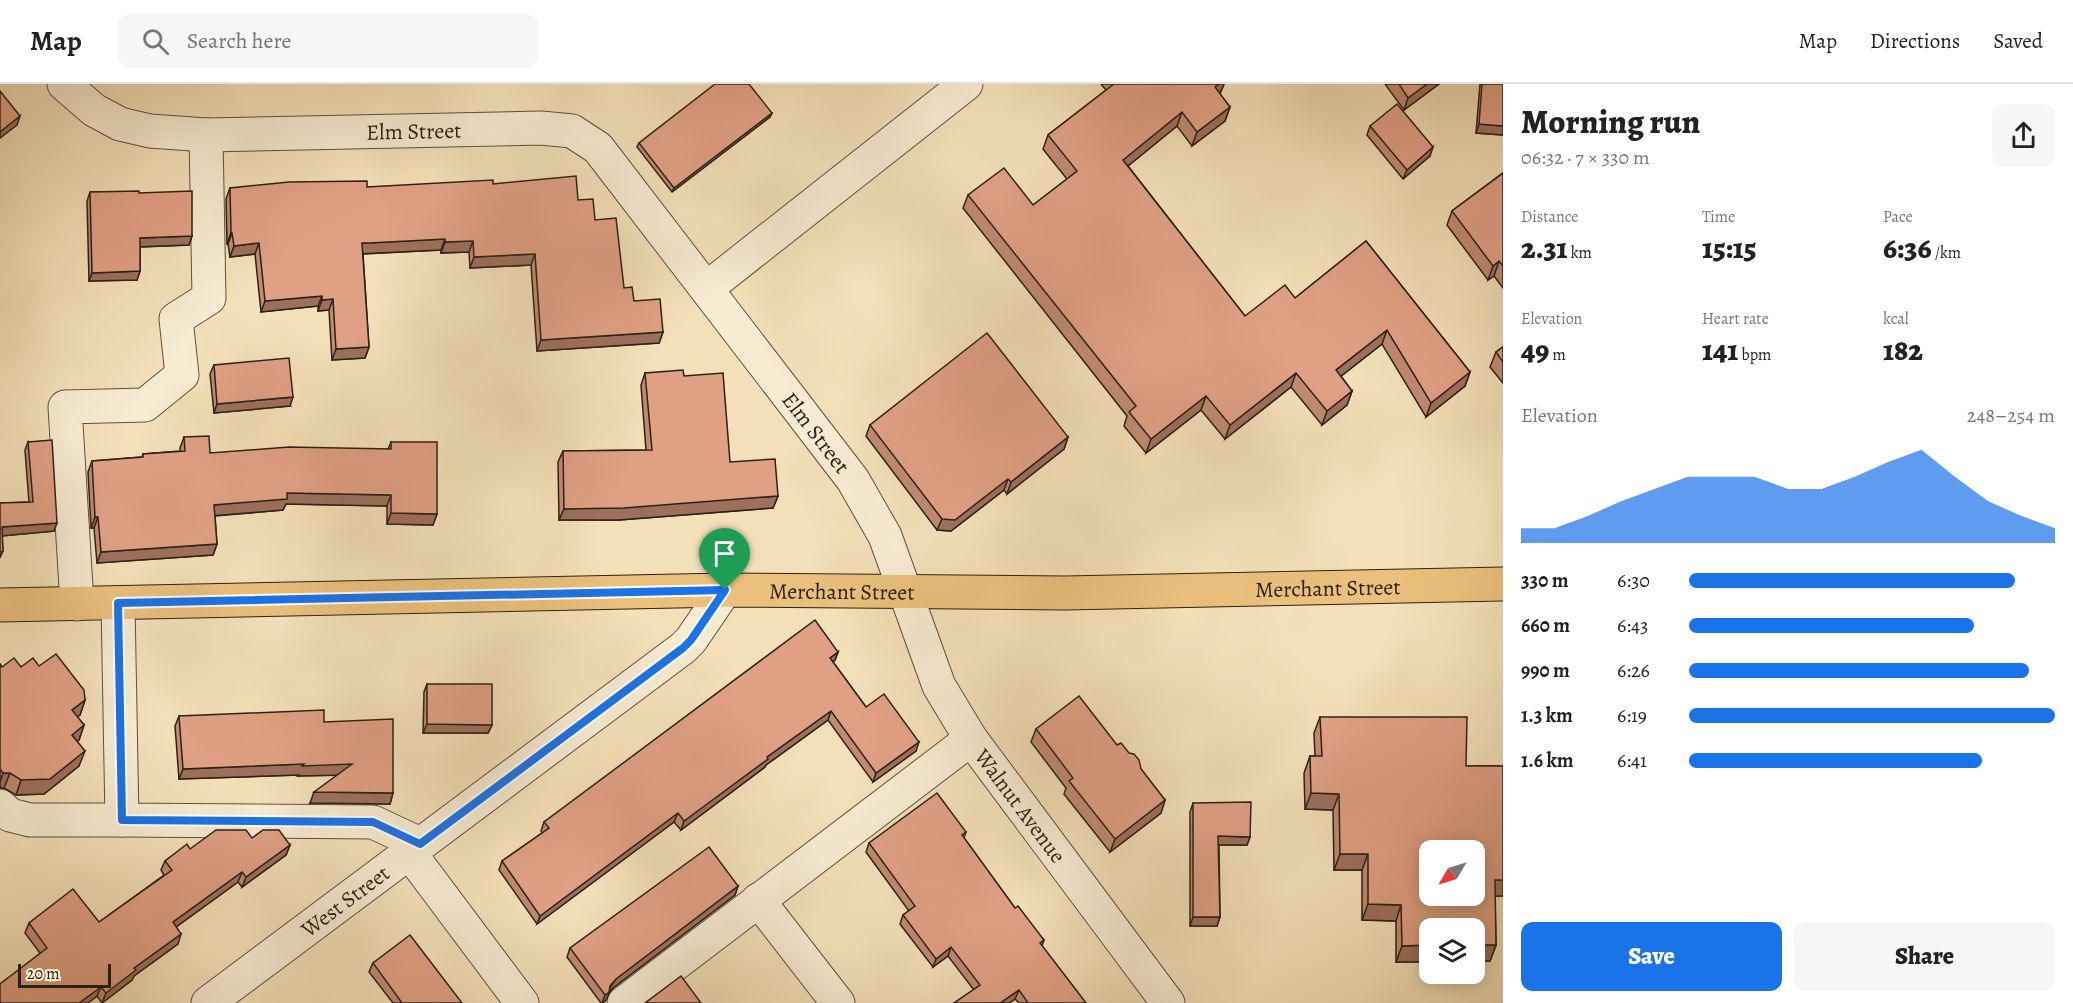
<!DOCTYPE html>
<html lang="en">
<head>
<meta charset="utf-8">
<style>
	body { margin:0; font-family:Alegreya,serif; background:#f6f6f6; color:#222; height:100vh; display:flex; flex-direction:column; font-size:22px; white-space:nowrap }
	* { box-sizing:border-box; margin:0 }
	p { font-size:20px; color:#767676 }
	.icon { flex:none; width:33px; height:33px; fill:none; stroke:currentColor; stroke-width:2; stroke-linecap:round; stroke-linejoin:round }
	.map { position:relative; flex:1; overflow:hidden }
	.panel { display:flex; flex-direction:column; background:#fff; width:570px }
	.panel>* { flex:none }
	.needle { width:39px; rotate:232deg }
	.buttons { position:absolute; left:1419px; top:756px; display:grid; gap:12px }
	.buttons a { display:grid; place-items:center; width:66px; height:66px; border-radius:12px; background:#fff; box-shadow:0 3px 15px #0003; font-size:30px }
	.scale { position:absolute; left:18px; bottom:15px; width:93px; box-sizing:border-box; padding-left:6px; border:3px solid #2b2116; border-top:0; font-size:16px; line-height:21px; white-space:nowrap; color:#2b2116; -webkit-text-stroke:4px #f7ebd1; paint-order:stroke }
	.pin { position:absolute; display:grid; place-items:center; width:51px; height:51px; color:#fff; margin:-62px -26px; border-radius:50% 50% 50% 0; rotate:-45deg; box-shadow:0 0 6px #0007 }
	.pin .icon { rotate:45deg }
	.round { display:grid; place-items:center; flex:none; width:63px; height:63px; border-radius:12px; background:#f6f6f6 }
	.head { display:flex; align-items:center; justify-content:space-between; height:102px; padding:0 18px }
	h1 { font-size:33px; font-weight:800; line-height:45px }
	.stats { display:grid; grid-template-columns:repeat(3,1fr); gap:9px; height:102px; padding:6px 18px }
	.stats div { display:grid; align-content:center }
	.stats b { font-size:30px; font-weight:800 }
	.stats small { font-size:16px; font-weight:400 }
	.stats p { font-size:16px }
	.chart { height:168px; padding:12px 18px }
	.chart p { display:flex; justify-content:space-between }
	.chart svg { width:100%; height:108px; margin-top:6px; fill:#1a73e8; opacity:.7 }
	.action { display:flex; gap:12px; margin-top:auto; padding:12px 18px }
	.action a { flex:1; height:69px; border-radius:12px; background:#1a73e8; color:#fff; font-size:24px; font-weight:800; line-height:69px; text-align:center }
	.action a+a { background:#f6f6f6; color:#222 }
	ul { padding:0 18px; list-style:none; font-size:20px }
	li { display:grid; grid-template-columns:96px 72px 1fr; align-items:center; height:45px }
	li i { height:15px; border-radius:8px; background:#1a73e8 }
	header { display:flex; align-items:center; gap:36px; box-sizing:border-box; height:84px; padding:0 30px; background:#fff; border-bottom:2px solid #e0e0e0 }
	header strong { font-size:28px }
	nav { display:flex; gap:33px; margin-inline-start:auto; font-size:21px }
	.search { width:420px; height:54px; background:#f6f6f6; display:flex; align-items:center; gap:15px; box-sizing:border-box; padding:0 21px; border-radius:12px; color:#767676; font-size:22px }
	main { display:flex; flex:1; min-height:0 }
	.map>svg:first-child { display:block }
</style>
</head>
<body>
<header>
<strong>Map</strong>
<div class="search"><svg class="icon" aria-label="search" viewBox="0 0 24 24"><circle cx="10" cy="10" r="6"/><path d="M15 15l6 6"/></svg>Search here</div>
<nav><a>Map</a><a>Directions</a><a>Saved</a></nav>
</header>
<main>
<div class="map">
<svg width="1503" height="919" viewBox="0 0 1503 919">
	<rect width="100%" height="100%" fill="#f3e0b8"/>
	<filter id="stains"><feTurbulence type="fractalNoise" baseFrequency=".00333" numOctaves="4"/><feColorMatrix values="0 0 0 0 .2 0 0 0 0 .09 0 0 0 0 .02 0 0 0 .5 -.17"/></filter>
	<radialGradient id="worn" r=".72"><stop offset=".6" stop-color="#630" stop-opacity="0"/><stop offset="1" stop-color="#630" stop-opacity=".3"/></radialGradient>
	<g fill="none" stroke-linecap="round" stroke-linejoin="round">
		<defs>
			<g id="minor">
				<path id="s1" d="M64,0L94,26L120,40L150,47L206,51L541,44L572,47L598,64L853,396L885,452L939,602L971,655L1168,919"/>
				<polyline points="707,204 966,0"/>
				<polyline points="118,519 122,736 373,738 420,760"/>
				<polyline points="77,520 65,323 145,321 182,291 176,235 209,214 206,51"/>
				<polyline points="0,722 10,731 30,736 122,736"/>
				<polyline points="409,768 522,919"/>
				<polyline points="758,816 838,919"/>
				<path id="s2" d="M208,919L683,564L691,556L725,506"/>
				<polyline points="624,919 971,655"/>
			</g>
			<g id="major">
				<path id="s3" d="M0,521L725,506L1065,509L1503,500"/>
			</g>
		</defs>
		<use href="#minor" stroke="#5d513e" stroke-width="35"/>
		<use href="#major" stroke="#2b2116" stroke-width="35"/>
		<use href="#minor" stroke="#f7ebd1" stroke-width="33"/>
		<use href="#major" stroke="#eac07c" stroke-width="33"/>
	</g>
	<g fill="#c18a72" stroke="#2b2116" stroke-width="1.5">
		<polygon points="1101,0 1224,0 1220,10 1230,23 1225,37 1192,62 1177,42 1128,82 1245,232 1295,214 1366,157 1470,288 1465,302 1426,333 1382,260 1341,292 1352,307 1347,321 1322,341 1291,303 1225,355 1201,326 1146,369 1124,342 1127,332 963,124 968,111 1033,121 1067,95 1043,65 1048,51 1106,6"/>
		<polygon points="1385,0 1439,0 1404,26"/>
		<polygon points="1480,0 1503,0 1503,51 1476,49"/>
		<polygon points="772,29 770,33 672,108 637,63 639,59"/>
		<polygon points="1370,42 1430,72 1403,95 1367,51"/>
		<polygon points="1503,89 1503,204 1494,192 1488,196 1447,141 1452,127"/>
		<polygon points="493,100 578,116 595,136 624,204 634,217 663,248 659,259 537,267 531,181 470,184 469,168 441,169 441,166 363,170 369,263 365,274 332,276 329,226 318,227 318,222 261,228 255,170 230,173 228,160 227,160 226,115 230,104 367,103"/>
		<polygon points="90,108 139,109 192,152 189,161 140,163 140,187 137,196 89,197 87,117"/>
		<polygon points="1503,263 1503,299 1490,283 1496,268"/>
		<polygon points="214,281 290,322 214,329 210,290"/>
		<polygon points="645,289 684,292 730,378 778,412 773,424 619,436 559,436 558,378 563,367 646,366 641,301"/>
		<polygon points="870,341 1068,353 1064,365 1007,410 1004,406 951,447 937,446 866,352"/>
		<polygon points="184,353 210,369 388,365 391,358 437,430 433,441 387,440 387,422 286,420 283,426 215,432 217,460 213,471 97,479 94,444 91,444 88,388 92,377 142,373 143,370 180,367 180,364"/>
		<polygon points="28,358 54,447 2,452 3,467 0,474 0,419 29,418 25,366"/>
		<polygon points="838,568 835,576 833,578 866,623 916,667 873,698 828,636 766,681 765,683 681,746 674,738 537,840 499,786 502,777 542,749 541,747 544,738"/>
		<polygon points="0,580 2,583 39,582 85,616 80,631 77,633 84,641 79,656 77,657 79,682 44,710 16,711 4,704 0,704"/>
		<polygon points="427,600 492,641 488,649 423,649 424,608"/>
		<polygon points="179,632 324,638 393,709 390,720 310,719 338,691 298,692 299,691 179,695 175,642"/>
		<polygon points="1320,633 1466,682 1503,682 1503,812 1495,812 1496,861 1490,877 1396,878 1396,837 1362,836 1362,786 1334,786 1333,726 1305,725 1304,689 1310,672 1315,672 1314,649"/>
		<polygon points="1036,645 1117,661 1141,685 1165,716 1161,729 1110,768 1064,710 1066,704 1031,658"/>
		<polygon points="1193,719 1250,753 1247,761 1219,761 1220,833 1217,842 1190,842 1190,728"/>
		<polygon points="966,748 964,754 1015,824 1044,856 1042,862 1086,919 1019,919 1015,915 1009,919 954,919 974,906 948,872 933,883 900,840 903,831 909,827 866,768 869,759"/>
		<polygon points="252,754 290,761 286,771 242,803 238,798 176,843 178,860 134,892 132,896 102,919 97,912 88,919 0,919 40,869 25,849 29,839 99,838 164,791 161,786 165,777 190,765"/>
		<polygon points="738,802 735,811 613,904 609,909 606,916 603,919 601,919 567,873 570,864"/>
		<polygon points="373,879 462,919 393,919 369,888"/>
	</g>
	<g fill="#9d705c" stroke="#2b2116" stroke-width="1.5">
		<polygon points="1219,0 1224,0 1220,9 1210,17 1215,3"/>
		<polygon points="1427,0 1439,0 1404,26 1408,14"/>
		<polygon points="1230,23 1225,37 1192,62 1197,48"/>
		<polygon points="1182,28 1177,42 1118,90 1123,76"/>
		<polygon points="772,29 770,33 672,108 674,104"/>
		<polygon points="20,32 17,41 0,54 0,48"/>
		<polygon points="1479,40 1503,42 1503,51 1476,49"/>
		<polygon points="1433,63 1430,72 1403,95 1407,86"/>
		<polygon points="231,149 232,149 228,160 227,160"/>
		<polygon points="192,152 189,161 136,163 140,154"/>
		<polygon points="445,155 441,166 358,170 362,159"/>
		<polygon points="473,157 469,168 441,169 445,158"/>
		<polygon points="259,159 255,170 230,173 234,162"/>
		<polygon points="535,170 531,181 470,184 474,173"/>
		<polygon points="1499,177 1494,192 1488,196 1493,182"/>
		<polygon points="140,187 137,196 89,197 92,189"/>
		<polygon points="322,212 318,222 261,228 265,217"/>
		<polygon points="333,215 329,226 318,227 322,216"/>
		<polygon points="1387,246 1382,260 1331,300 1336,286"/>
		<polygon points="663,248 659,259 537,267 541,256"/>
		<polygon points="369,263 365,274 332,276 336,265"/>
		<polygon points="1470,288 1465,302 1426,333 1431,319"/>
		<polygon points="1296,289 1291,303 1225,355 1230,341"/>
		<polygon points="1352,307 1347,321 1322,341 1327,327"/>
		<polygon points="1206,312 1201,326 1146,369 1151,355"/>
		<polygon points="293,313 290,322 214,329 217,320"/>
		<polygon points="1068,353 1064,365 1007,410 1011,398"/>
		<polygon points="1008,395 1004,406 951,447 937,446 942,435"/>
		<polygon points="287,409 391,411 387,422 286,420 283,426 210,432 214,421"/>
		<polygon points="778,412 773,424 619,436 559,436 564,425"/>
		<polygon points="391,429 437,430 433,441 387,440"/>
		<polygon points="95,433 98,433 94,444 91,444"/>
		<polygon points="57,439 54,447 0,452 2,443"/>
		<polygon points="217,460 213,471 97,479 101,468"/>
		<polygon points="838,568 835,576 827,582 830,574"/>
		<polygon points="85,616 80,631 67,641 72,626"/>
		<polygon points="831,627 828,636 766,681 765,683 681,746 684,737 767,673"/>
		<polygon points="427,640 492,641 488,649 423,649"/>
		<polygon points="84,641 79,656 67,665 72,651"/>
		<polygon points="919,658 916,667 873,698 876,689"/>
		<polygon points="85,667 79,682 44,710 16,711 21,696"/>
		<polygon points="304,680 352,680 349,691 298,692 299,691 179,695 183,685"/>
		<polygon points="3,689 10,689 4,704 0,704 0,698"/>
		<polygon points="314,708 393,709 390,720 310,719"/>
		<polygon points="1311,709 1339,710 1333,726 1305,725"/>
		<polygon points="1165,716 1161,729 1110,768 1115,755"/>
		<polygon points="678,729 674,738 537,840 540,832"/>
		<polygon points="1218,752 1250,753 1247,761 1215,761"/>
		<polygon points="290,761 286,771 242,803 246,793"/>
		<polygon points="1340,770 1368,770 1362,786 1334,786"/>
		<polygon points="242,788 238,798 169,848 173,838"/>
		<polygon points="1495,796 1503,796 1503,812 1489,812"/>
		<polygon points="738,802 735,811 613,904 609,909 606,916 602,919 605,911 616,895"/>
		<polygon points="1368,820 1401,821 1396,837 1362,836"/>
		<polygon points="1193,833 1220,833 1217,842 1190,842"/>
		<polygon points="181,850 178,860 134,892 132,896 102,919 106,909 134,884"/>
		<polygon points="1430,861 1430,878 1396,878 1402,862"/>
		<polygon points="1474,861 1496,861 1490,877 1474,877"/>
		<polygon points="951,863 948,872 933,883 936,875"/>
		<polygon points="101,903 97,912 88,919 79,919"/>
		<polygon points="1019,906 1015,915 1009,919 1000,919"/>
	</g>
	<g fill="#e0a084" stroke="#2b2116" stroke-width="1.5" fill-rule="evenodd">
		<polygon points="715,0 749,0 772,29 674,104 639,59"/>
		<polygon points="1114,0 1219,0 1215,3 1230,23 1197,48 1182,28 1123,76 1245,232 1285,201 1295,214 1366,157 1470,288 1431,319 1387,246 1336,286 1352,307 1327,327 1296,289 1230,341 1206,312 1151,355 1129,328 1136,322 968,111 1004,84 1033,121 1077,87 1048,51"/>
		<polygon points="1399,0 1427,0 1408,14"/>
		<polygon points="1482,0 1503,0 1503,42 1479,40"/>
		<polygon points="0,7 20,32 0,48"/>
		<polygon points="1397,20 1433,63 1407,86 1370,42"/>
		<polygon points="1503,89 1503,182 1499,177 1493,182 1452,127"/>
		<polygon points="576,92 578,116 593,115 595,136 616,134 624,204 632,203 634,217 660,215 663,248 541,256 535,170 474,173 473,157 445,158 445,155 370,159 362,159 369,263 336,265 333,215 322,216 322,212 265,217 259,159 234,162 232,149 231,149 230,104 289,98 367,97 367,103 493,96 493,100"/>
		<polygon points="139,107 139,109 192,107 192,152 140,154 140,187 92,189 90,108"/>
		<polygon points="987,249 1068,353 1011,398 1008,395 955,436 942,435 870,341"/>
		<polygon points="1503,263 1503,278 1496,268"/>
		<polygon points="289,274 293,313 217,320 214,281"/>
		<polygon points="683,286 684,292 723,289 730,378 775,375 778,412 624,424 564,425 563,367 652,366 645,289"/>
		<polygon points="209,352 210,369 289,363 391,365 391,358 437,358 437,430 391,429 391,411 287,409 287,415 214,421 217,460 101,468 98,433 95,433 92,377 143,373 143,370 185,367 184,353"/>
		<polygon points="52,356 57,439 2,443 3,467 0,468 0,419 33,418 28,358"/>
		<polygon points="815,536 838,568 830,574 866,623 884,610 919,658 876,689 831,627 767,673 768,675 684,737 678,729 540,832 502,777 549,744 544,738"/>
		<polygon points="56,570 84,606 85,616 72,626 84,641 72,651 85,667 50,695 21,696 10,689 3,689 0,685 0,580 2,583 14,574 21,583 33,574 39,582"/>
		<polygon points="427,600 492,600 492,641 427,640"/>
		<polygon points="1079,612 1117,661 1121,659 1129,669 1134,670 1139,676 1141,685 1165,716 1115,755 1069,697 1073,694 1036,645"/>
		<polygon points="324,626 324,638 393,635 393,709 314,708 352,680 302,682 304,680 183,685 179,632"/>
		<path d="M1320,633H1467L1466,682H1503V796H1495L1496,861H1474V844H1430V861L1402,862L1401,821L1368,820V770H1340L1339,710L1311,709L1310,672H1322ZM1430,766H1474V812H1430Z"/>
		<polygon points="937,709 966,748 962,751 1015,824 1018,822 1044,856 1040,859 1086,919 1028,919 1019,906 1000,919 954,919 980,901 951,863 936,875 903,831 915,822 869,759"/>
		<polygon points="1251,718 1250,753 1218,752 1220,833 1193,833 1193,719"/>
		<polygon points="216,746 246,746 252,754 263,746 279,746 290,761 246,793 242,788 173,838 181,850 134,884 136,886 106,909 101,903 79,919 0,919 0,900 47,864 29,839 73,805 99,838 172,786 165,777 187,760 190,765"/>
		<polygon points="709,763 738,802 616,895 610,902 609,908 605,911 570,864"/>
		<polygon points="410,851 462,919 402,919 373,879"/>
		<polygon points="681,892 701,919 645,919"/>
	</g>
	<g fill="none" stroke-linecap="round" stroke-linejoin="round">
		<defs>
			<polygon id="route" points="725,506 691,556 683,564 420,760 373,738 122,736 118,519"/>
		</defs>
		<use href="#route" stroke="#fff" stroke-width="12"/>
		<use href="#route" stroke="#1a73e8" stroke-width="8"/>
	</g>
	<g text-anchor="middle" stroke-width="4.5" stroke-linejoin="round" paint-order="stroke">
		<g font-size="22" fill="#2b2116" stroke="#f7ebd1">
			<text dy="8" stroke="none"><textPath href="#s1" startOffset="364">Elm Street</textPath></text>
			<text dy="8" stroke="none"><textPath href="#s1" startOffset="912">Elm Street</textPath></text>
			<text dy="8" stroke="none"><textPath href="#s3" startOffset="1328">Merchant Street</textPath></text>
			<text dy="8" stroke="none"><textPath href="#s3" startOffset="842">Merchant Street</textPath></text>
			<text dy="8" stroke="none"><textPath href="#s1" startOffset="1341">Walnut Avenue</textPath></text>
			<text dy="8" stroke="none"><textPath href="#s2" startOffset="171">West Street</textPath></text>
		</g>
	</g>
	<rect width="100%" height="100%" filter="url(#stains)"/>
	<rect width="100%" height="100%" fill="url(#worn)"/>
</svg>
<div class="buttons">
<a><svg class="needle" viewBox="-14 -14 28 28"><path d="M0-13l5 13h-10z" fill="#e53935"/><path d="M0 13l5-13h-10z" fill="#767676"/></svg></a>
<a><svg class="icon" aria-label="layers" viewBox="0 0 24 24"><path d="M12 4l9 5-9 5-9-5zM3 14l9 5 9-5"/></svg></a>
</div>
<div class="scale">20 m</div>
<div class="pin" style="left:725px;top:506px;background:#1e9e55"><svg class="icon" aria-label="arrive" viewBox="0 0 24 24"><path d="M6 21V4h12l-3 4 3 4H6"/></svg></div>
</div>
<section class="panel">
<div class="head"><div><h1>Morning run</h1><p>06:32 · 7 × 330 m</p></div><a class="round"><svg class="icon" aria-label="share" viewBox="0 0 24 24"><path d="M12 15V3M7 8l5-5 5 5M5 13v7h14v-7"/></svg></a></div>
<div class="stats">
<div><p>Distance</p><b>2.31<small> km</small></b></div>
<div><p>Time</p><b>15:15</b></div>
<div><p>Pace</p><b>6:36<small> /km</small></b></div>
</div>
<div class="stats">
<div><p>Elevation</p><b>49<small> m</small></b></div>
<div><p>Heart rate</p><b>141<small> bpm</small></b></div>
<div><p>kcal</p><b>182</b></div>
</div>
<div class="chart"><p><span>Elevation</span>248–254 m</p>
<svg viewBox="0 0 160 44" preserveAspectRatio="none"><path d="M0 44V38L10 38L20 33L30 27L40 22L50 17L60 17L70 17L80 22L90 22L100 17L110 11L120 6L130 17L140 27L150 33L160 38V44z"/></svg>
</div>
<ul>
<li><b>330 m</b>6:30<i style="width:89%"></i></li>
<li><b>660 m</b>6:43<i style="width:78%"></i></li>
<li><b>990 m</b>6:26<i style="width:93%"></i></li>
<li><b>1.3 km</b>6:19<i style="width:100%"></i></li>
<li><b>1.6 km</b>6:41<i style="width:80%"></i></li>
</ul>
<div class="action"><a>Save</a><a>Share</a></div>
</section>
</main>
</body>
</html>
